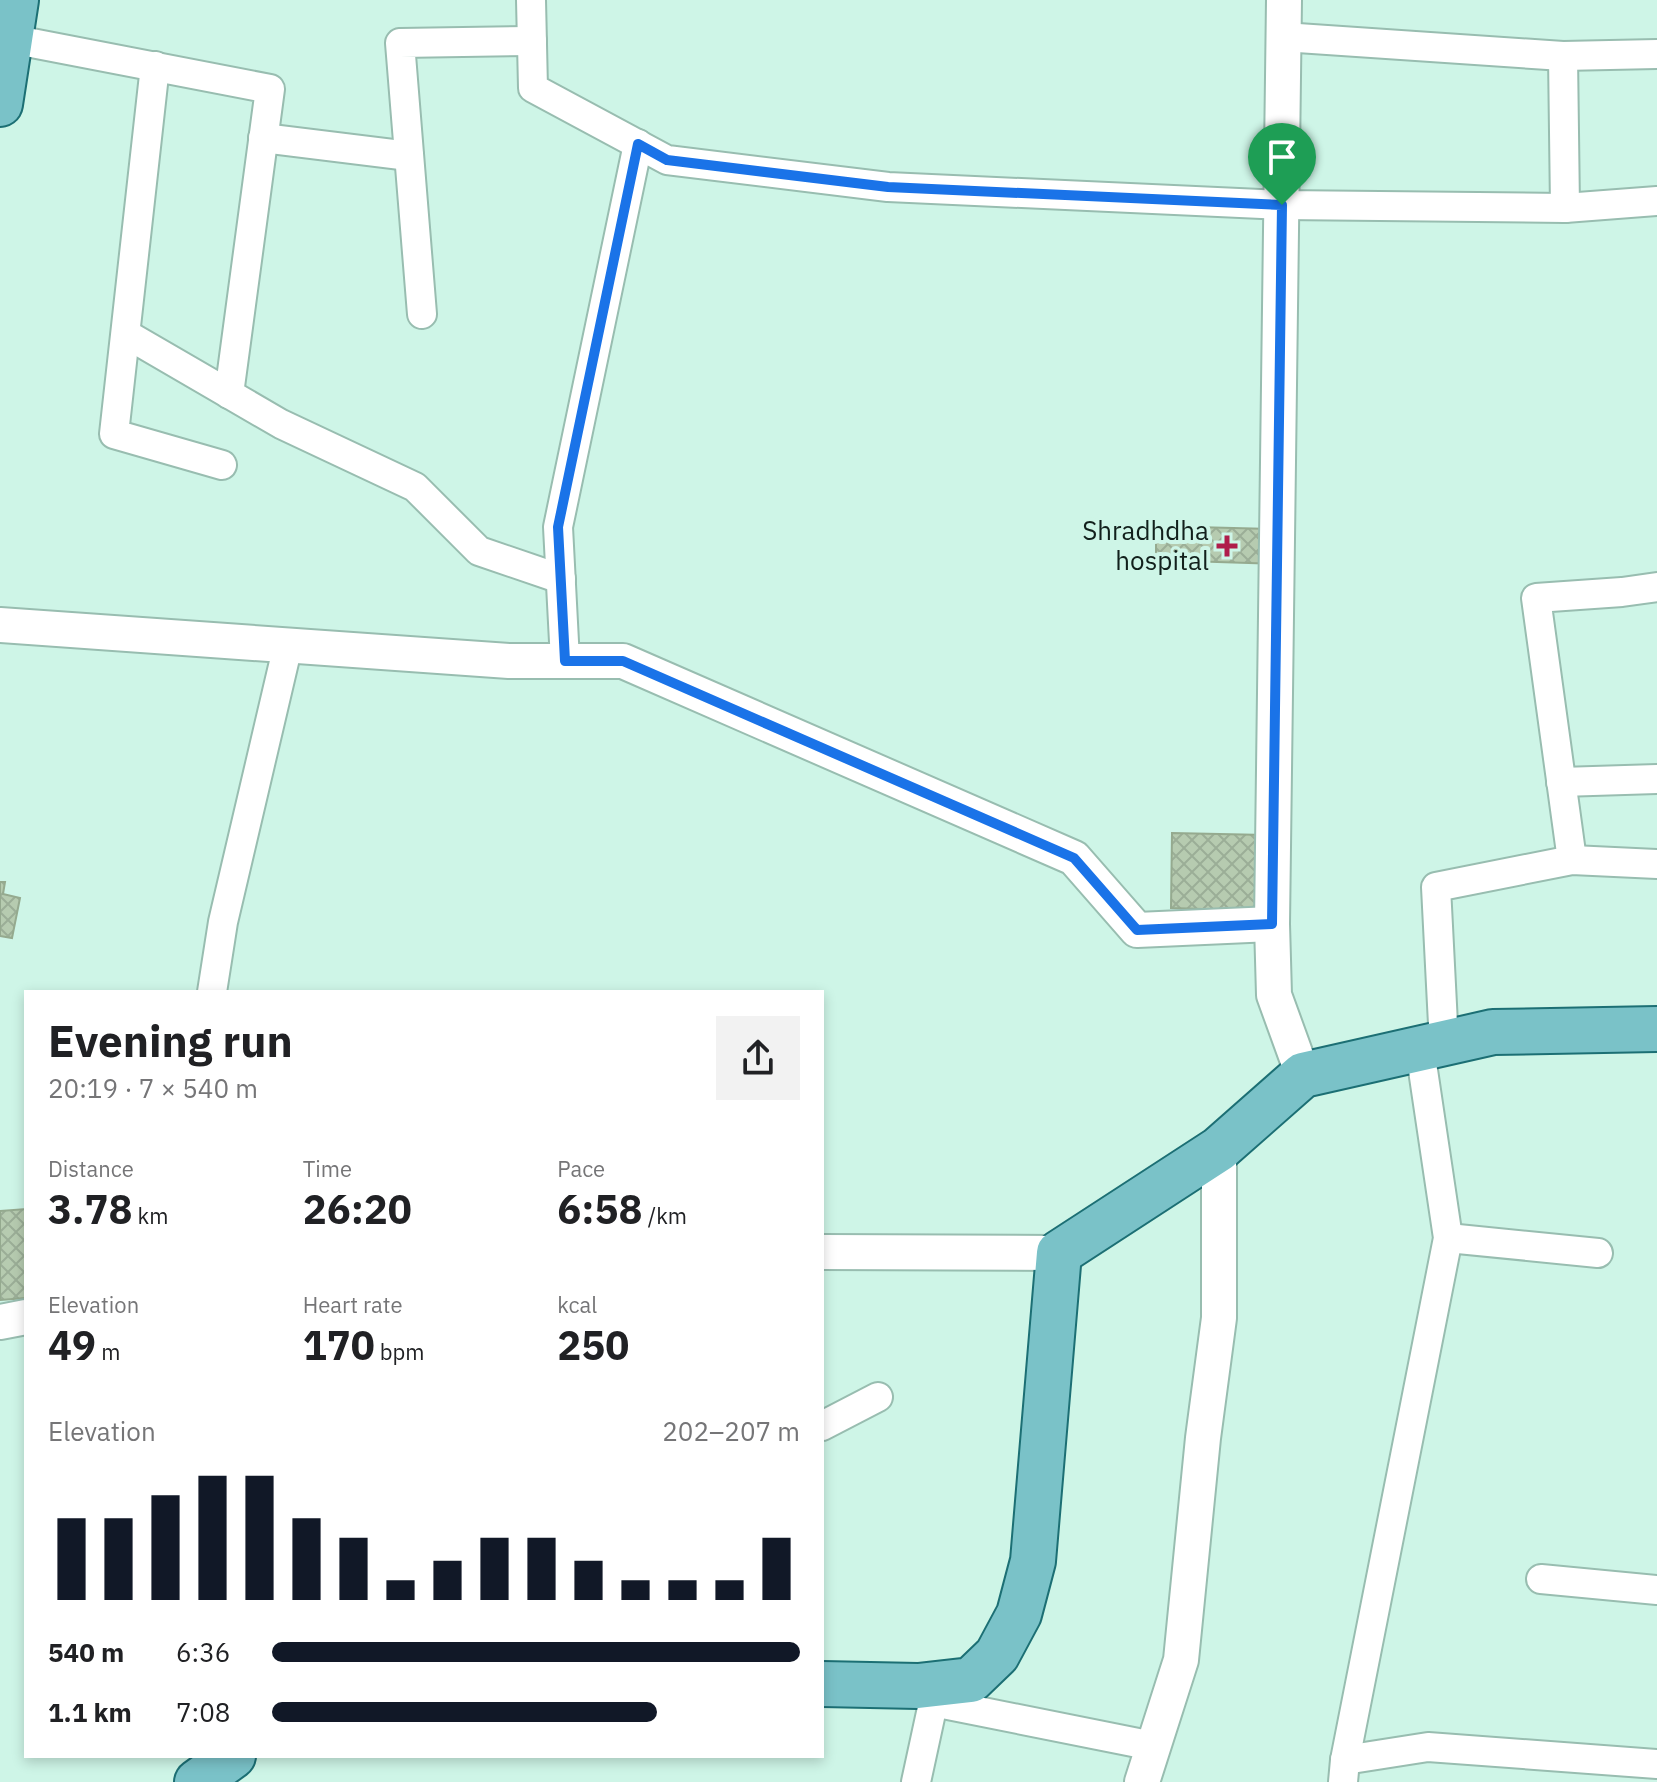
<!DOCTYPE html>
<html lang="en">
<head>
<meta charset="utf-8">
<style>
	body { margin:0; font-family:"IBM Plex Sans",sans-serif; background:#f2f2f2; color:#202124; height:100vh; display:flex; flex-direction:column; font-size:30px; white-space:nowrap }
	* { box-sizing:border-box; margin:0 }
	p { font-size:26px; color:#757577 }
	.icon { flex:none; width:44px; height:44px; fill:none; stroke:currentColor; stroke-width:2; stroke-linecap:round; stroke-linejoin:round }
	.map { position:relative; flex:1; overflow:hidden }
	.sheet { position:absolute; left:24px; top:990px; width:800px; height:768px; display:flex; flex-direction:column; background:#fff; border-radius:0px; box-shadow:0 4px 12px #0003 }
	.sheet>* { flex:none }
	.pin { position:absolute; display:grid; place-items:center; width:68px; height:68px; color:#fff; margin:-82px -34px; border-radius:50% 50% 50% 0; rotate:-45deg; box-shadow:0 0 8px #0007 }
	.pin .icon { rotate:45deg }
	.round { display:grid; place-items:center; flex:none; width:84px; height:84px; border-radius:0px; background:#f2f2f2 }
	.summary { display:flex; align-items:center; justify-content:space-between; height:136px; padding:0 24px }
	h1 { font-size:44px; font-weight:700; line-height:60px }
	.metrics { display:grid; grid-template-columns:repeat(3,1fr); gap:12px; height:136px; padding:8px 24px }
	.metrics div { display:grid; align-content:center }
	.metrics b { font-size:40px; font-weight:700 }
	.metrics small { font-size:22px; font-weight:400 }
	.metrics p { font-size:22px }
	.chart { height:224px; padding:16px 24px }
	.chart p { display:flex; justify-content:space-between }
	.chart svg { width:100%; height:144px; margin-top:8px; stroke:#111827; stroke-width:6 }
	ul { padding:0 24px; list-style:none; font-size:26px }
	li { display:grid; grid-template-columns:128px 96px 1fr; align-items:center; height:60px }
	li i { height:20px; border-radius:10px; background:#111827 }
	.map>svg:first-child { display:block }
</style>
</head>
<body>
<div class="map">
<svg width="1657" height="1782" viewBox="0 0 1657 1782">
	<defs>
		<pattern id="building-cross-hatch" width="8" height="8" patternUnits="userSpaceOnUse" patternTransform="scale(2)"><rect width="8" height="8" fill="#b6cbb0"/><path d="M0 0l8 8M0 8l8-8" fill="none" stroke="#9bae97"/></pattern>
	</defs>
	<rect width="100%" height="100%" fill="#cef5e7"/>
	<g fill="url(#building-cross-hatch)" stroke="#95aa8f" stroke-width="2">
		<polygon points="1156,526 1277,529 1276,564 1156,560"/>
		<polygon points="1172,833 1266,835 1264,911 1171,908"/>
		<polygon points="0,882 5,882 3,894 20,898 12,938 0,936"/>
		<polygon points="26,1209 26,1298 0,1300 0,1211"/>
	</g>
	<g fill="none" stroke-linecap="round" stroke-linejoin="round">
		<defs>
			<g id="minor">
				<polyline points="531,0 533,88 667,160 888,187 1282,205 1565,208 1657,201"/>
				<polyline points="1283,37 1563,56 1657,54"/>
				<polyline points="11,39 270,89 229,394"/>
				<polyline points="1563,56 1565,208"/>
				<polyline points="155,66 114,434 222,465"/>
				<polyline points="263,138 409,156"/>
				<polyline points="422,314 400,43 532,41"/>
				<polyline points="126,334 281,424 415,487 479,551 561,579"/>
				<polyline points="565,661 558,527 638,144"/>
				<polyline points="1561,782 1657,779"/>
				<polyline points="1572,860 1536,598 1622,592 1657,587"/>
				<polyline points="212,992 223,922 288,645"/>
				<polyline points="1444,1044 1436,887 1572,860 1657,864"/>
				<polyline points="1448,1238 1598,1253"/>
				<polyline points="822,1426 878,1397"/>
				<polyline points="1541,1579 1657,1590"/>
				<polyline points="933,1702 1153,1746"/>
				<polyline points="1345,1760 1428,1747 1657,1764"/>
				<polyline points="916,1782 937,1685"/>
				<polyline points="1343,1782 1345,1760 1448,1238 1420,1050"/>
			</g>
			<g id="tertiary">
				<polyline points="1284,0 1272,924 1274,995 1303,1075"/>
				<polyline points="0,625 509,661 623,661 1074,858 1137,930 1272,924"/>
				<polyline points="822,1252 1059,1253"/>
				<polyline points="0,1322 26,1317"/>
				<polyline points="1142,1782 1181,1660 1203,1438 1219,1318 1219,1149"/>
			</g>
			<g id="primary">
				<polyline points="0,104 16,0"/>
				<polyline points="822,1684 918,1686 971,1680 997,1655 1019,1614 1033,1561 1059,1253 1219,1149 1303,1075 1493,1032 1657,1029"/>
				<polyline points="197,1782 233,1756"/>
			</g>
		</defs>
		<use href="#minor" stroke="#98bdb0" stroke-width="32"/>
		<use href="#tertiary" stroke="#98bdb0" stroke-width="38"/>
		<use href="#primary" stroke="#1c6f74" stroke-width="48"/>
		<use href="#minor" stroke="#fff" stroke-width="28"/>
		<use href="#tertiary" stroke="#fff" stroke-width="34"/>
		<use href="#primary" stroke="#7ac2c8" stroke-width="44"/>
	</g>
	<g fill="none" stroke-linecap="round" stroke-linejoin="round">
		<defs>
			<polygon id="route" points="638,144 667,160 888,187 1282,205 1272,924 1137,930 1074,858 623,661 565,661 558,527"/>
		</defs>
		<use href="#route" stroke="#fff" stroke-width="16"/>
		<use href="#route" stroke="#1a73e8" stroke-width="10"/>
	</g>
	<path fill="#af1d4b" stroke="#cef5e7" stroke-width="3" d="M1223 534h8v8h8v8h-8v8h-8v-8h-8v-8h8z"/>
	<g text-anchor="middle" stroke-width="8" stroke-linejoin="round" paint-order="stroke">
		<g font-size="26" fill="#12201c" stroke="#cef5e7" text-anchor="end">
			<text x="1209" y="540">Shradhdha<tspan x="1209" dy="30">hospital</tspan></text>
		</g>
	</g>
</svg>
<div class="pin" style="left:1282px;top:205px;background:#1e9e55"><svg class="icon" aria-label="arrive" viewBox="0 0 24 24"><path d="M6 21V4h12l-3 4 3 4H6"/></svg></div>
<section class="sheet">
<div class="summary"><div><h1>Evening run</h1><p>20:19 · 7 × 540 m</p></div><a class="round"><svg class="icon" aria-label="share" viewBox="0 0 24 24"><path d="M12 15V3M7 8l5-5 5 5M5 13v7h14v-7"/></svg></a></div>
<div class="metrics">
<div><p>Distance</p><b>3.78<small> km</small></b></div>
<div><p>Time</p><b>26:20</b></div>
<div><p>Pace</p><b>6:58<small> /km</small></b></div>
</div>
<div class="metrics">
<div><p>Elevation</p><b>49<small> m</small></b></div>
<div><p>Heart rate</p><b>170<small> bpm</small></b></div>
<div><p>kcal</p><b>250</b></div>
</div>
<div class="chart"><p><span>Elevation</span>202–207 m</p>
<svg viewBox="0 0 160 44" preserveAspectRatio="none"><path d="M5 44V19M15 44V19M25 44V12M35 44V6M45 44V6M55 44V19M65 44V25M75 44V38M85 44V32M95 44V25M105 44V25M115 44V32M125 44V38M135 44V38M145 44V38M155 44V25"/></svg>
</div>
<ul>
<li><b>540 m</b>6:36<i style="width:100%"></i></li>
<li><b>1.1 km</b>7:08<i style="width:73%"></i></li>
</ul>
</section>
</div>
</body>
</html>
